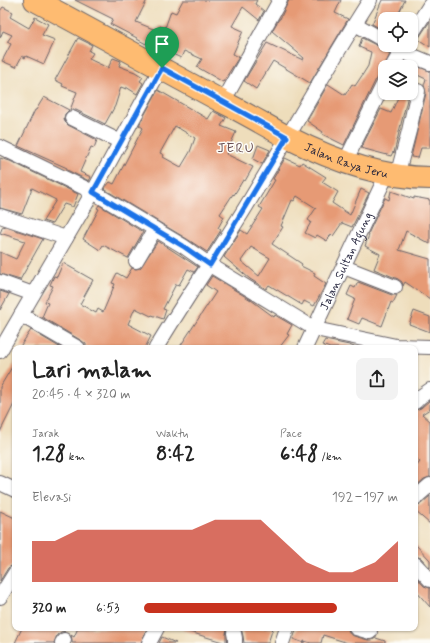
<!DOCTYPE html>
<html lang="id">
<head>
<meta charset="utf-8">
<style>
	body { margin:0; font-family:Mynerve,sans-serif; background:#f2f2f2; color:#222; height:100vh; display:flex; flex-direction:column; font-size:15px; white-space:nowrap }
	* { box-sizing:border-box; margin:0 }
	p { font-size:13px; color:#767676 }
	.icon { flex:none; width:22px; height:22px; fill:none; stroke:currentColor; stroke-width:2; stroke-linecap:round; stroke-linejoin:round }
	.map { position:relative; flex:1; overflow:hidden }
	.drawer { position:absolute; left:12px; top:345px; width:406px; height:286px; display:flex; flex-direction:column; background:#fff; border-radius:8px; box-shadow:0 1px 3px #0004 }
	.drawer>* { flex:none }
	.tools { position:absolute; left:378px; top:12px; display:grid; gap:8px }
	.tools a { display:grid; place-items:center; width:40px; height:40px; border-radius:8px; background:#fff; box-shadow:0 1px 3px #0004; font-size:20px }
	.pin { position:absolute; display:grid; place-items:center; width:34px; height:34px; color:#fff; margin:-41px -17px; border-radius:50% 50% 50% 0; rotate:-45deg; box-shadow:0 0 4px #0007 }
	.pin .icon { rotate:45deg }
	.round { display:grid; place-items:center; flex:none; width:42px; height:42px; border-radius:8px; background:#f2f2f2 }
	.headline { display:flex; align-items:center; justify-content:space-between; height:68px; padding:0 20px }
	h1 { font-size:22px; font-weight:700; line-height:30px }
	.figures { display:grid; grid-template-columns:repeat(3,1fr); gap:6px; height:68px; padding:4px 20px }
	.figures div { display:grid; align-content:center }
	.figures b { font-size:20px; font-weight:700 }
	.figures small { font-size:11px; font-weight:400 }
	.figures p { font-size:11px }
	.chart { height:112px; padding:8px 20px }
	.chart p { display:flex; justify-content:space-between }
	.chart svg { width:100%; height:72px; margin-top:4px; fill:#c8321e; opacity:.7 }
	ul { padding:0 20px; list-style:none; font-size:13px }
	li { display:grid; grid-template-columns:64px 48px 1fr; align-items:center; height:30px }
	li i { height:10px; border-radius:5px; background:#c8321e }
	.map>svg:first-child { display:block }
</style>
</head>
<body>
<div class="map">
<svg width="430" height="643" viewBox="0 0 430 643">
	<rect width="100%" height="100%" fill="#fdfcf7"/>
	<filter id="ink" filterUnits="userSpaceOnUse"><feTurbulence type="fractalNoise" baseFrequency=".025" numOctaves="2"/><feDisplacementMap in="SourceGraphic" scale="8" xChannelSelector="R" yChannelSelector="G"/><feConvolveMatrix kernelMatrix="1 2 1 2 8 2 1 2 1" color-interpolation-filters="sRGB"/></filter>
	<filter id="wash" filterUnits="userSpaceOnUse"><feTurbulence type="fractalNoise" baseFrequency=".012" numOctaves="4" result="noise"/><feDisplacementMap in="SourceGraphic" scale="16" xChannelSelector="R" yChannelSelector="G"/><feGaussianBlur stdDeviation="0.9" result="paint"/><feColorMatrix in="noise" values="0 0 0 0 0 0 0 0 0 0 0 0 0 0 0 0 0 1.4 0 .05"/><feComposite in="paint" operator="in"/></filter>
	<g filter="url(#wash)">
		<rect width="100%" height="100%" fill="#edb"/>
		<g id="blocks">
			<g fill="#e69a75" fill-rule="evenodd">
				<polygon points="75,0 147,0 136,22 158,31 160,26 165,28 171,11 176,13 183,0 257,0 255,4 264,11 259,20 243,7 232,26 243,31 233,54 239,57 223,82 197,67 202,59 184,51 181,58 147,42 146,44 137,39 137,38 110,24 113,19"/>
				<polygon points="289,0 341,0 335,13 348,19 310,83 273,61 256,89 244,81 267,43 303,60 304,58 272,31 279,19 280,19"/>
				<polygon points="382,0 405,0 396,19 385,19 385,31 372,24"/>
				<polygon points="3,7 13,12 10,17 29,28 35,17 48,24 42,35 55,40 44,64 26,56 25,58 22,56 16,67 2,61 11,44 7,42 12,35 3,31 0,38 0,11"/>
				<polygon points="430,21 430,47 418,39"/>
				<polygon points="78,38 92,45 89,51 93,53 89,59 108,68 113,58 121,61 119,66 135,72 143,77 140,81 143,83 137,94 126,87 126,89 121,87 115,106 105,124 76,110 70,110 77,92 62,86 63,84 55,80"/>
				<polygon points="362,38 384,49 390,54 384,67 385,72 377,77 344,145 322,134 323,132 307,121 328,84 345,95 352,84 355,86 363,74 368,66 371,52 359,47"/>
				<polygon points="405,62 430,71 430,148 421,148 418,158 411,157 426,93 424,85 426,79 411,72 411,67 402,67"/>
				<path d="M158,90L208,119L213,111L226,118L221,126L236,132L226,154L253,167L245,181L243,180L234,195L233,194L220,214L224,217L218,228L221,230L207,252L187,239L104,189L110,182L114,184L143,128L139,125ZM175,126L195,138L190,152L181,167L163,157L164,155L160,153Z"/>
				<polygon points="400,93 408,95 394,153 393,152 391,156 361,148 381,109 391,113"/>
				<polygon points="44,97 69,110 65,114 64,118 65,122 68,125 97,140 94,148 91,147 80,172 91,177 89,181 67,170 67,168 18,146 35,110 36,110"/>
				<polygon points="258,145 270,150 262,164 253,159"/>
				<polygon points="0,158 10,161 78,194 73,207 64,204 52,224 43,221 56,200 32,188 22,214 0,208"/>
				<path d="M285,158L300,165L302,162L326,177L322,182L338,192L332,203L350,215L361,189L369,193L352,227L342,223L333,236L331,234L327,241L317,235L315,238L305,233L311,222L308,220L316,208L297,196L294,201L292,200L281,226L283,227L272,244L302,264L301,266L315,273L314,276L326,284L314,306L304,301L302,305L269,285L266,289L250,279L224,257L241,230L247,234L263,209L259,207L275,180L273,179ZM251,247L270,258L259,276L241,261Z"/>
				<polygon points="391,191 414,199 414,197 430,200 430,244 406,231 399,250 430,259 430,299 405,282 403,286 402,282 398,279 374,269 380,254 365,246 369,235 368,234 385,198 389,200"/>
				<polygon points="99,205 143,232 128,258 103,245 100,250 83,239 99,209 97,208"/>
				<polygon points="3,226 43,239 20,280 0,274 0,252 16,259 25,241 0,233"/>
				<polygon points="158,241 198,267 194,272 188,269 179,285 176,284 163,309 166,310 163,319 152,315 151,316 135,308 128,324 151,336 145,348 86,348 86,344 82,341 42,317 48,303 45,302 53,286 50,285 54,276 57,277 63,263 93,280 80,304 96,313 98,309 103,312 115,284 112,283 117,273 126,278 132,268 136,269 140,268"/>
				<polygon points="212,276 251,300 274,317 275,315 292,325 287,334 289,335 279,348 179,348 216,292 206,285"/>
				<polygon points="358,282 392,295 397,295 393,303 391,302 382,326 362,318 359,324 347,319 355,299 347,295 351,286 355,288"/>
				<polygon points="0,291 9,294 0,310"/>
				<polygon points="414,311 430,317 430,332 409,324"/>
				<polygon points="31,330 61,348 19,348"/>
				<polygon points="325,340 349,345 357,348 330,348 322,345"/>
				<polygon points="15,362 15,402 0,432 0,387"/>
				<polygon points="430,400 430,409 422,414 430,421 430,477 424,479 415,487 415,468 420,462 415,457 415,410 421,408"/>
				<polygon points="430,496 430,524 415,511 415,506 421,504"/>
				<polygon points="0,511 15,518 15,561 13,565 8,568 0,581"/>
				<polygon points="415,544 430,560 430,568 421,558 415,556"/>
				<polygon points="415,576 424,586 430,588 430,607 415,590"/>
				<polygon points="22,628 58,628 65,632 61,632 57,635 54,643 15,643"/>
				<polygon points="78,628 147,628 141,643 72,643 72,640 71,635 74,637"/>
				<polygon points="183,628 227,628 226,634 226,643 183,630"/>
				<polygon points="241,628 273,628 268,643 244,643 243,636"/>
				<polygon points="297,628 343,628 348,629 350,634 354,636 368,640 372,640 376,638 385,641 385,643 348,643 323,635 321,643 311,643 304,641 304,643 293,639"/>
				<polygon points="162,637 176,643 159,643"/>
			</g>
		</g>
	</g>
	<g filter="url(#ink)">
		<use href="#blocks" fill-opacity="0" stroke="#696368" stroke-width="1"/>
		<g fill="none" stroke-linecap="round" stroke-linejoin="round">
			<defs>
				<g id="minor">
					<polyline points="355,24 385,41"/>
					<polyline points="411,35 430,5"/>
					<polyline points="391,45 401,51 430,63"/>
					<polyline points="392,67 405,45"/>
					<polyline points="223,102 280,0"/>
					<polyline points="72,118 121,142"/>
					<polyline points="0,147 93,192 183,246 210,265 315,329 396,346 430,347"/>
					<polyline points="345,162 385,81"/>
					<polyline points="397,176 409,131 418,91"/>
					<polyline points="0,216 66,238"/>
					<polyline points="136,261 155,229"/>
					<polyline points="344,267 395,287"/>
					<polyline points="0,282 33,294"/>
					<polyline points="21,315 78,348"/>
					<path d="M156,348C187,296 222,247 253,195C293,130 329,63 370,0"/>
					<path id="s1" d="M305,348L387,174"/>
					<polyline points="0,351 93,192 161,68"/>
					<polyline points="415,402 420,397 430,390"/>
					<polyline points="0,483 15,490"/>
					<polyline points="415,498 430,485"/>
					<polyline points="415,564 430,580"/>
					<polyline points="0,597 15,573"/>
					<polyline points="356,628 370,632"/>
					<polyline points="234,633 235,638 235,643"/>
					<polyline points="62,643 64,640"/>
					<polyline points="149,643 157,628"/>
					<polyline points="282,643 287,628"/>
				</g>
				<g id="primary">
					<path id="s2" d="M35,0L223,102C245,113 265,125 287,137C332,160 380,178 430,178"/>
				</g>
			</defs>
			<use href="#minor" stroke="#696368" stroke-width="16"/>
			<use href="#primary" stroke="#696368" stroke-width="24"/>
			<use href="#minor" stroke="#fff" stroke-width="14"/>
			<use href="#primary" stroke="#febb71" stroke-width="22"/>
		</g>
	</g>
	<g fill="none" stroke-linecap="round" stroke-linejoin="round" filter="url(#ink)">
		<defs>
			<polygon id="route" points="162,68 287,137 210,265 183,246 93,192"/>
		</defs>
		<use href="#route" stroke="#fff" stroke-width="8"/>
		<use href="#route" stroke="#1a73e8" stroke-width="5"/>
	</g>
	<g text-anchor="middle" stroke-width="3" stroke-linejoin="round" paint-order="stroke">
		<g font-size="12" fill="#22223b" stroke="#fdfcf7">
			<text dy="4" stroke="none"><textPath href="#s2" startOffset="351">Jalan Raya Jeru</textPath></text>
			<text dy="4" stroke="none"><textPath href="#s1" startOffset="96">Jalan Sultan Agung</textPath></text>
		</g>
		<g font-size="14" letter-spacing="1" fill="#674c4f" stroke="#fdfcf7">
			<text x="236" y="152">JERU</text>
		</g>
	</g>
</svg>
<div class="tools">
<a><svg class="icon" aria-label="locate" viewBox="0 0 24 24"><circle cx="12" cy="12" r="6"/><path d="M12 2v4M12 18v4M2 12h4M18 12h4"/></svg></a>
<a><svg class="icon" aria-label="layers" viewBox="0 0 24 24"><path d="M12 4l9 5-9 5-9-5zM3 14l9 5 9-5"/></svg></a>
</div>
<div class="pin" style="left:162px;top:68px;background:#1e9e55"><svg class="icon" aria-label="arrive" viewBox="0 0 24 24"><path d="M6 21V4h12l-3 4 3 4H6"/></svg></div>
<section class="drawer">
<div class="headline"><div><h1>Lari malam</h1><p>20:45 · 4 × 320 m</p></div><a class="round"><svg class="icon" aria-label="share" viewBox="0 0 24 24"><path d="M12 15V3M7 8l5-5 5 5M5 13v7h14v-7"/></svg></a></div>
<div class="figures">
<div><p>Jarak</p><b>1.28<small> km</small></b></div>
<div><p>Waktu</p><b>8:42</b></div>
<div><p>Pace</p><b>6:48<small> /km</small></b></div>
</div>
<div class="chart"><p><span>Elevasi</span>192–197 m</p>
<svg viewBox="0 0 160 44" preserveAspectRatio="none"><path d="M0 44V19L10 19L20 12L30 12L40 12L50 12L60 12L70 12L80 6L90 6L100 6L110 19L120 32L130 38L140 38L150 32L160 19V44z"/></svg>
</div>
<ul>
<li><b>320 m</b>6:53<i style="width:76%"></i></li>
</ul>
</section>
</div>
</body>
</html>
